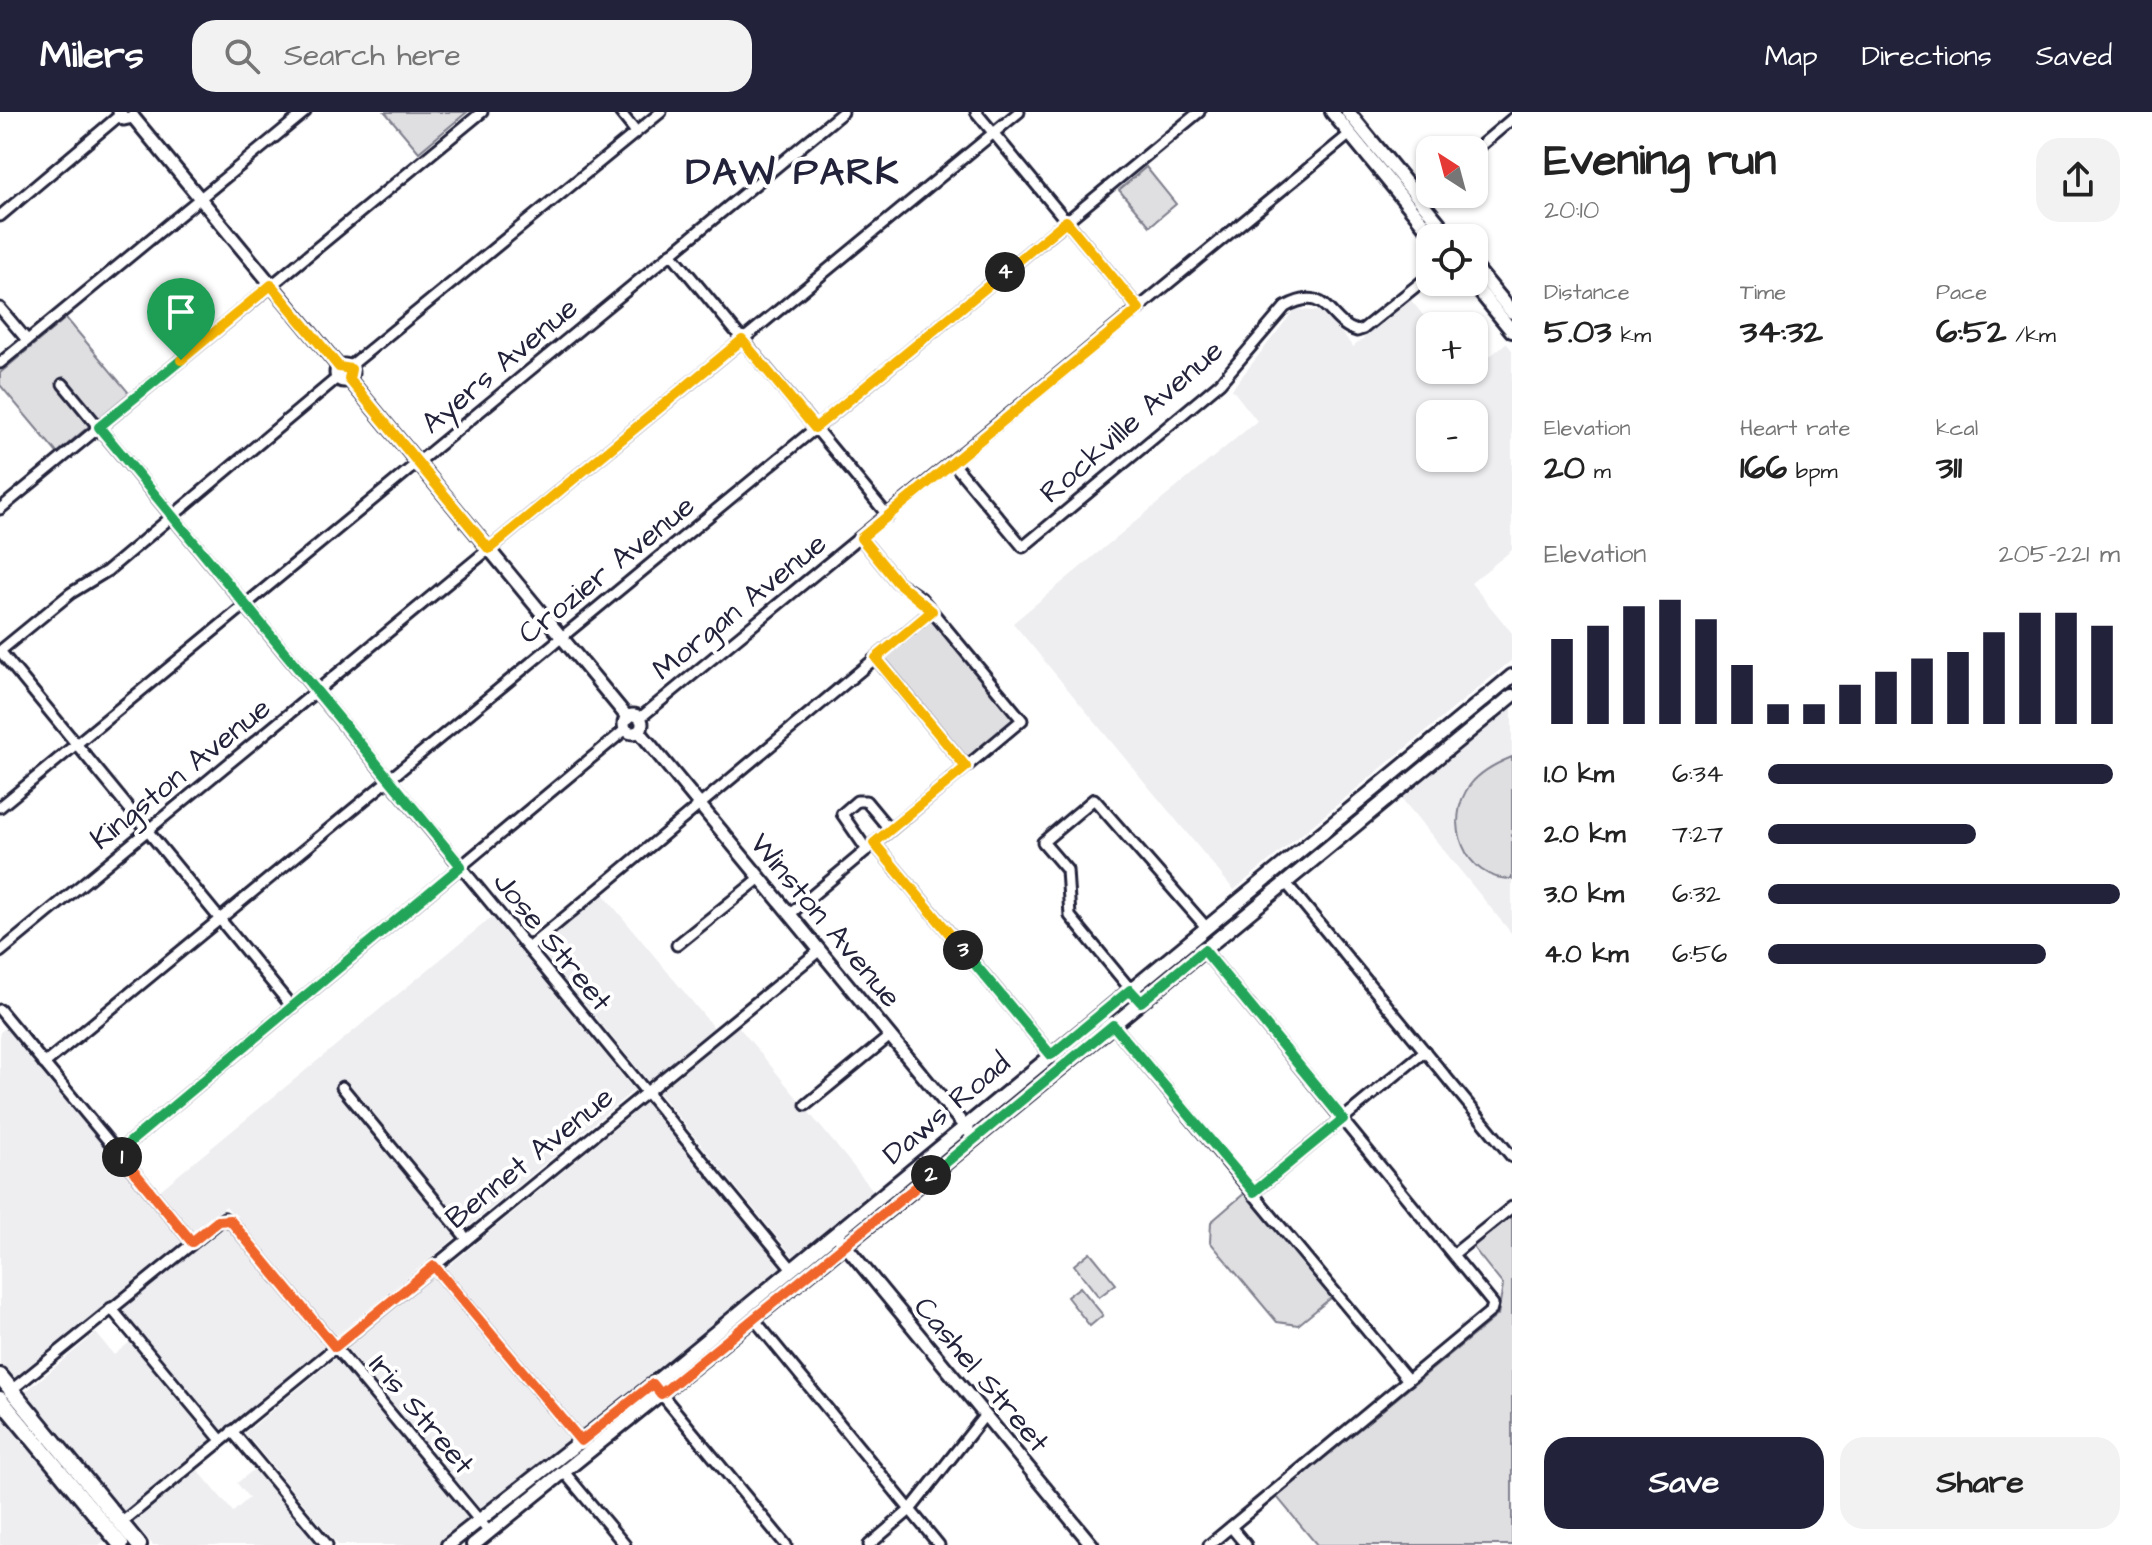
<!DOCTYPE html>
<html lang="en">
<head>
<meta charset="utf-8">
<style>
	body { margin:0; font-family:"Architects Daughter",sans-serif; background:#f2f2f2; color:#222; height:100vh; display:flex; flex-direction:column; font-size:30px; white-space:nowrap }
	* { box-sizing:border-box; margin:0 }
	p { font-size:26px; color:#767676 }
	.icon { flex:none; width:44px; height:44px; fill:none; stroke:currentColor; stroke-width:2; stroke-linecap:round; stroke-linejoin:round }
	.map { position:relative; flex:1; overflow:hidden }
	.details { display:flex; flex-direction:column; background:#fff; width:640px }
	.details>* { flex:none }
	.needle { width:52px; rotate:324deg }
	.controls { position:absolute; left:1416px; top:24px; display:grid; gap:16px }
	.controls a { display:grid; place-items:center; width:72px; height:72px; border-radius:16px; background:#fff; box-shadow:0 2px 6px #0004; font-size:40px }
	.pin { position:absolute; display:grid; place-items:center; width:68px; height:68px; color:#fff; margin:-82px -34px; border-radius:50% 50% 50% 0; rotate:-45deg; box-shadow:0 0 8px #0007 }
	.pin .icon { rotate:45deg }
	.km { position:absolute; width:40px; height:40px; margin:-20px; border-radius:50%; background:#222; color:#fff; font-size:22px; line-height:40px; text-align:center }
	.round { display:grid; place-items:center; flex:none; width:84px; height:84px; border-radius:24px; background:#f2f2f2 }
	.head { display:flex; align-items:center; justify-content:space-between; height:136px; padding:0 32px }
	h1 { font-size:44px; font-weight:700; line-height:60px }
	.figures { display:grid; grid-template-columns:repeat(3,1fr); gap:12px; height:136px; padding:8px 32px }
	.figures div { display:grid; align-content:center }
	.figures b { font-size:34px; font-weight:700 }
	.figures small { font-size:22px; font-weight:400 }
	.figures p { font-size:22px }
	.chart { height:224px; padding:16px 32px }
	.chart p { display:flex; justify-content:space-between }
	.chart svg { width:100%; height:144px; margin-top:8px; stroke:#22223b; stroke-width:6 }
	.primary-button { display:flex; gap:16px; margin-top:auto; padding:16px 32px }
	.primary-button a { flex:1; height:92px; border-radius:24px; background:#22223b; color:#fff; font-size:32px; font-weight:700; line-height:92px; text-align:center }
	.primary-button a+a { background:#f2f2f2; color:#222 }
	ul { padding:0 32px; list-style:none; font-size:26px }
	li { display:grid; grid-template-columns:128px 96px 1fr; align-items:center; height:60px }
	li i { height:20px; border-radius:10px; background:#22223b }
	header { display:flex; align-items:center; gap:48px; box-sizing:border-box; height:112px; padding:0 40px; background:#22223b; color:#fff }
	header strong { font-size:38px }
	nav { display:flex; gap:44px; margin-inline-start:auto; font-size:28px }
	.search { width:560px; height:72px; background:#f2f2f2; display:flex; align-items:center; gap:20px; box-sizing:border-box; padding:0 28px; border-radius:24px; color:#767676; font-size:30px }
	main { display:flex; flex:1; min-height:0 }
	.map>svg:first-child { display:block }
</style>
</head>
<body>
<header>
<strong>Milers</strong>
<div class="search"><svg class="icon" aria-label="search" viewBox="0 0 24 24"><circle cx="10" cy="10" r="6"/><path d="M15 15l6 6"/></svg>Search here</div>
<nav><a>Map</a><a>Directions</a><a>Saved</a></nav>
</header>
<main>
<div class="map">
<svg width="1512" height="1433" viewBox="0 0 1512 1433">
	<rect width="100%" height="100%" fill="#fff"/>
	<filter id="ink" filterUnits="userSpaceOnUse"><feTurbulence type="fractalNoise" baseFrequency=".0125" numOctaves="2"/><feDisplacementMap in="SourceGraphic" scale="16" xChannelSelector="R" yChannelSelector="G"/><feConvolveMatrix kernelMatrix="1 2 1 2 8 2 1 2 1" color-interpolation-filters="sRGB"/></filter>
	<g filter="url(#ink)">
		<g fill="#eeeef1" fill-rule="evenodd">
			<path d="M1410,187L1432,214L1430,258L1471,260L1506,231L1512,238V438L1471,471L1512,521V548L1234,778L1013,511L1257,309L1232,277L1295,197L1324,200L1353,235ZM1430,302H1474V346H1430Z"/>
			<polygon points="1512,596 1512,822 1402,687"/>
			<polygon points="603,782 714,916 649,970 538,835"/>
			<polygon points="492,805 634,978 335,1225 226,1094 193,1120 159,1079"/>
			<polygon points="738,914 876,1082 796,1148 658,980"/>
			<polygon points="7,915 184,1130 12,1272 0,1258 0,920"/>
			<polygon points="647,990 784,1156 583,1322 446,1156"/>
			<polygon points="226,1111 327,1235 222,1321 121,1197"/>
			<polygon points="437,1162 572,1325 482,1399 347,1236"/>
			<polygon points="96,1221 114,1243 131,1229 213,1327 124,1402 24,1281"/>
			<polygon points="337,1245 471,1406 438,1433 338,1433 245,1321"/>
			<polygon points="0,1296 108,1426 99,1433 0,1433"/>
			<polygon points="257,1355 321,1433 153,1433 134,1410 197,1357 233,1400 249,1386 237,1371"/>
		</g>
		<g fill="#dfdfe2" stroke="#80808e" stroke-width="2">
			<polygon points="385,0 467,0 419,40"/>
			<polygon points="1146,55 1176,92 1150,114 1119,78"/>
			<polygon points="66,206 129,281 57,341 0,273 0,261"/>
			<polygon points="933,506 1016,607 968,647 885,546"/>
			<path d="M1512,645V767C1464,768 1443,709 1470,673C1480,660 1497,651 1512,645Z"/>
			<polygon points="1246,1080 1332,1185 1298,1213 1277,1210 1210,1130 1211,1110"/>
			<polygon points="1512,1101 1512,1433 1317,1433 1277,1385 1498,1203 1503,1173 1472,1134"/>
			<polygon points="1090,1140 1116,1172 1099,1185 1074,1153"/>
			<polygon points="1080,1175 1103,1203 1090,1214 1067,1185"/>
		</g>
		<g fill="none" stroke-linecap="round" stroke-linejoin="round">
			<defs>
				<g id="minor">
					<polyline points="620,0 636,20"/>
					<polyline points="976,0 1139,197"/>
					<polyline points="1474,39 1512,7"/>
					<polyline points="1418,85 1430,75"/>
					<polyline points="0,104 120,3"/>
					<polyline points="671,141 888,404"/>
					<polyline points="0,196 27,228"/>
					<polyline points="0,251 305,0"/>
					<polyline points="349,255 661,0"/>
					<polyline points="63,272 793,1158"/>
					<path d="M953,351L1023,435L1220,271L1285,195C1329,171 1326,210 1357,219L1363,217L1430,163"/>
					<polyline points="0,397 482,0"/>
					<polyline points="0,539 292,895"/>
					<polyline points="0,539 71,481 107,459 337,266"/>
					<polyline points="876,546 966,655"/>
					<polyline points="640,606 1350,22"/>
					<polyline points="0,695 843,0"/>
					<polyline points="874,731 1051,943"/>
					<polyline points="867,738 842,702 857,689 866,689 890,718"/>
					<polyline points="1286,771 1512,1045"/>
					<polyline points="790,802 1022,608 921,486 897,470 861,426"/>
					<polyline points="677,833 760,766"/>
					<polyline points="528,836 932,499"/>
					<polyline points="1204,838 1493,1192 1491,1199 1209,1433"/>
					<polyline points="0,840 1019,0"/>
					<polyline points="1141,890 1070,804 1067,758 1043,730 1094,687 1206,815"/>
					<polyline points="0,898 192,1130"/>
					<polyline points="1113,913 1408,1268"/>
					<polyline points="44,952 1199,0"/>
					<polyline points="342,975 467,1127"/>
					<polyline points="806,993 890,924"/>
					<polyline points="118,1040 626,617"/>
					<polyline points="1254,1080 1425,939"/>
					<polyline points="1455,1141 1512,1095"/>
					<polyline points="434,1154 581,1329"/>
					<polyline points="111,1196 221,1328"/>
					<polyline points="754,1207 939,1433"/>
					<polyline points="658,1278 786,1433"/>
					<polyline points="9,1280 224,1106 233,1112 489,1420"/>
					<polyline points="232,1319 327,1433"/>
					<polyline points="564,1360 625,1433"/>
					<polyline points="121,1411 820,838"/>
					<polyline points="1231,1415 1246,1433"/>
					<polyline points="869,1433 910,1398 985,1303"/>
				</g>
				<g id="tertiary">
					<polyline points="119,0 124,7 133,5"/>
					<polyline points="133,5 339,255"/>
					<circle cx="344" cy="261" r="8"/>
					<polyline points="349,267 628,606"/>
					<circle cx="633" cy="612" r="9"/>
					<polyline points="639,619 975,1027"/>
					<polyline points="836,1122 1092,1433"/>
				</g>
				<g id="secondary">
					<polyline points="1332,0 1435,126"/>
					<polyline points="1348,0 1451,126"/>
					<polyline points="1474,154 1512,200"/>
					<polyline points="1472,170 1512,219"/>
					<polyline points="448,1433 653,1272 1512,564"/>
					<polyline points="473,1433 914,1077 1512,584"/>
				</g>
				<g id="trunk">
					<polyline points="0,1264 139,1433"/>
					<polyline points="0,1287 121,1433"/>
				</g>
			</defs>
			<use href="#minor" stroke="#22223b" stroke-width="15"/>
			<use href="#tertiary" stroke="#22223b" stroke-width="17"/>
			<use href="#secondary" stroke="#22223b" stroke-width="18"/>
			<use href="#trunk" stroke="#22223b" stroke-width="20"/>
			<use href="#minor" stroke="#fff" stroke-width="9"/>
			<use href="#tertiary" stroke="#fff" stroke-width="11"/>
			<use href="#secondary" stroke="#fff" stroke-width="12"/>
			<use href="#trunk" stroke="#fff" stroke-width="14"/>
		</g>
	</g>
	<g fill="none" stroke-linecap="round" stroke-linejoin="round" filter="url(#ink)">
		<defs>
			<polyline id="split-1" points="122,1045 118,1040 124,1035 461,754 99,315 181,248"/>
			<polyline id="split-2" points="122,1045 192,1130 218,1109 230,1108 335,1235 434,1154 581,1329 653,1272 661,1282 931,1063"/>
			<polyline id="split-3" points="931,1063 1113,913 1254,1080 1343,1007 1204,838 1141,890 1130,878 1051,943 963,838"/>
			<polyline id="split-4" points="963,838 874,731 966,655 876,546 932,499 897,470 861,426 1139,197 1066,109 1005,160"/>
			<polyline id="split-5" points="181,248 271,173 339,255 351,257 349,267 489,437 742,228 815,316 1005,160"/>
		</defs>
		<use href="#split-1" stroke="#fff" stroke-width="16"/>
		<use href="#split-2" stroke="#fff" stroke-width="16"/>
		<use href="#split-3" stroke="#fff" stroke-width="16"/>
		<use href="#split-4" stroke="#fff" stroke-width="16"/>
		<use href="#split-5" stroke="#fff" stroke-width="16"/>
		<use href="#split-1" stroke="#22a559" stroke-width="10"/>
		<use href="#split-2" stroke="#f0652b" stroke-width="10"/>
		<use href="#split-3" stroke="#22a559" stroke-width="10"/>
		<use href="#split-4" stroke="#f5b400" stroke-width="10"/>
		<use href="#split-5" stroke="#f5b400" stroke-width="10"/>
	</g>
	<g text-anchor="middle" stroke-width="8" stroke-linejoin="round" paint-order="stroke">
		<g font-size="30" fill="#22223b" stroke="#fff">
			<text transform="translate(499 253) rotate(-40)" y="10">Ayers Avenue</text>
			<text transform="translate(1131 309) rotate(-41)" y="10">Rockville Avenue</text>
			<text transform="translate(606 457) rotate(-39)" y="10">Crozier Avenue</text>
			<text transform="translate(739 494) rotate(-39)" y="10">Morgan Avenue</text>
			<text transform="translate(180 661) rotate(-39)" y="10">Kingston Avenue</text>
			<text transform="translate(826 808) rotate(50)" y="10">Winston Avenue</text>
			<text transform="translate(553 829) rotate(51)" y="10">Jose Street</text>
			<text transform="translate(946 996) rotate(-40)" y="10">Daws Road</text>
			<text transform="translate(529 1045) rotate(-39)" y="10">Bennet Avenue</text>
			<text transform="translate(982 1262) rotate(50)" y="10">Cashel Street</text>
			<text transform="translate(422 1302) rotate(50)" y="10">Iris Street</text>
		</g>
		<g font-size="38" font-weight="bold" letter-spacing="2" fill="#22223b" stroke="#fff">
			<text x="793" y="72">DAW PARK</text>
		</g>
	</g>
</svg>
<div class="controls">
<a><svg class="needle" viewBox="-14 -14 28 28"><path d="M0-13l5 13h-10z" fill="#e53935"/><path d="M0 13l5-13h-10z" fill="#767676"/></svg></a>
<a><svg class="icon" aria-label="locate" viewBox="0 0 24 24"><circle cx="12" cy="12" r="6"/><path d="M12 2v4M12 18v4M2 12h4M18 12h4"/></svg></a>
<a>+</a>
<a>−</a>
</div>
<div class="pin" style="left:181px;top:248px;background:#1e9e55"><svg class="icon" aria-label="arrive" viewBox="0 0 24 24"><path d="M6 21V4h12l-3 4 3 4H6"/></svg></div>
<b class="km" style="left:122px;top:1045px">1</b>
<b class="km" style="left:931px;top:1063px">2</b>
<b class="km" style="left:963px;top:838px">3</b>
<b class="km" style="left:1005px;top:160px">4</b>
</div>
<section class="details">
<div class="head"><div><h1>Evening run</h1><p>20:10</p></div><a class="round"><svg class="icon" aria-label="share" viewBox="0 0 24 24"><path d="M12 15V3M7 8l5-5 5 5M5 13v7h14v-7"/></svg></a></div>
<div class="figures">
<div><p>Distance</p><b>5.03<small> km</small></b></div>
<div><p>Time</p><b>34:32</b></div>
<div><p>Pace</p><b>6:52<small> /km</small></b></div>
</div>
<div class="figures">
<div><p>Elevation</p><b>20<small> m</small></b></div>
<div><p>Heart rate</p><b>166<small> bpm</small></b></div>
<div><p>kcal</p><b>311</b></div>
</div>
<div class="chart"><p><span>Elevation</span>205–221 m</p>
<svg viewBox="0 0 160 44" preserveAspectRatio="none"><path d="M5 44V18M15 44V14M25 44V8M35 44V6M45 44V12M55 44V26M65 44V38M75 44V38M85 44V32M95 44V28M105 44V24M115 44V22M125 44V16M135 44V10M145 44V10M155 44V14"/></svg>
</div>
<ul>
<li><b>1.0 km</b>6:34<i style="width:98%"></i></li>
<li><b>2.0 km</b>7:27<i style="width:59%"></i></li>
<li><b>3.0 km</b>6:32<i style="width:100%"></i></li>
<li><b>4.0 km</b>6:56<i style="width:79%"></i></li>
</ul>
<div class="primary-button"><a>Save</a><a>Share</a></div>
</section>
</main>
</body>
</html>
